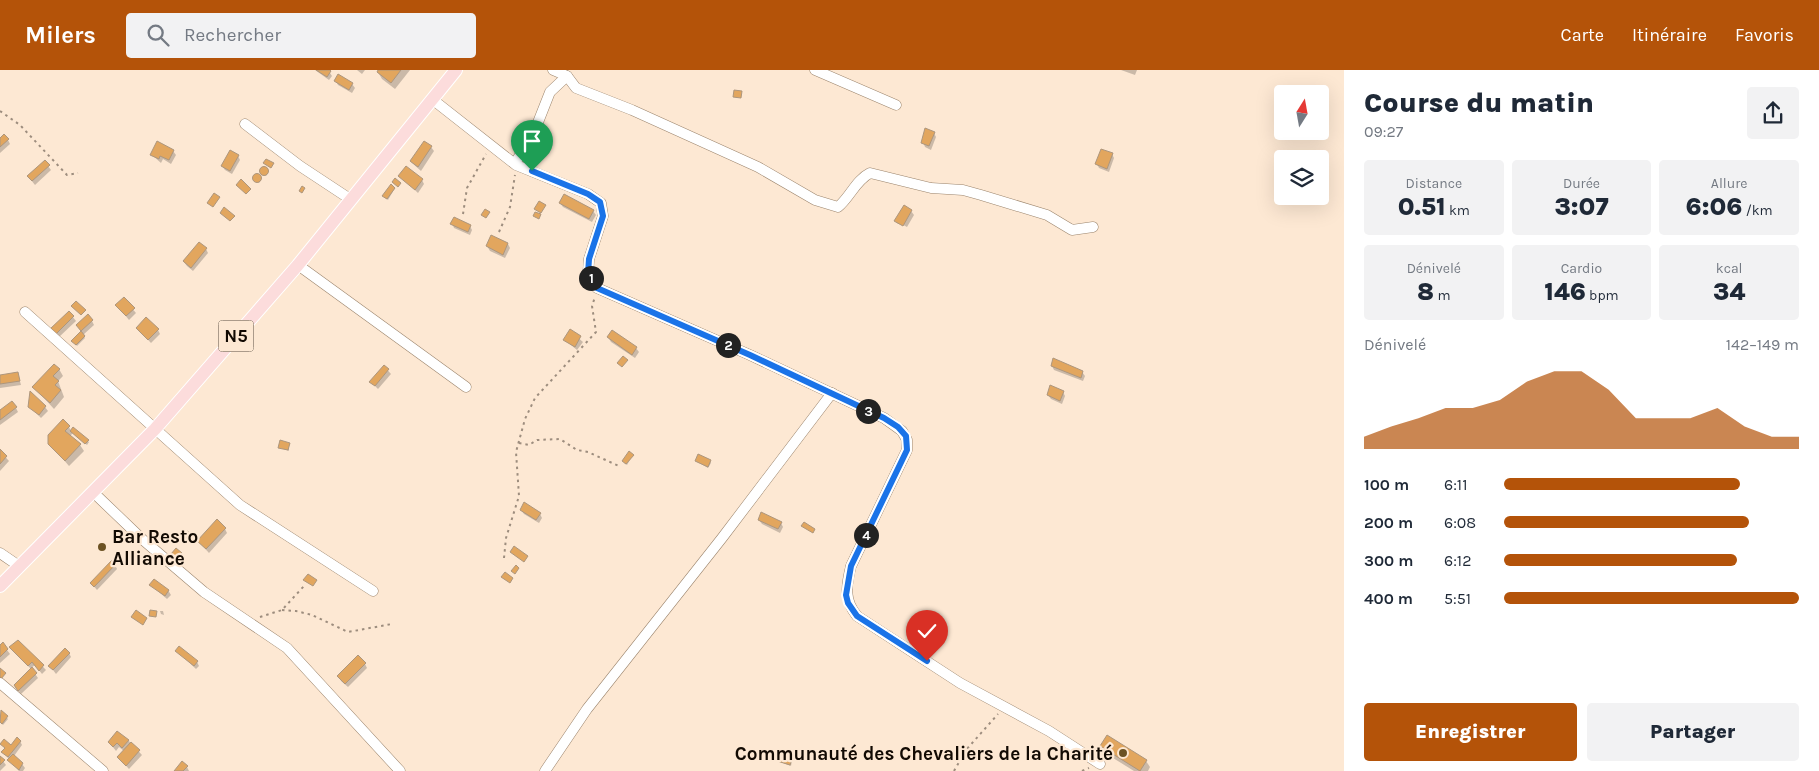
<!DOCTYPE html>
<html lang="fr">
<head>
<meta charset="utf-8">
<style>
	body { margin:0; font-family:Karla,sans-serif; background:#f2f2f3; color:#1f2937; height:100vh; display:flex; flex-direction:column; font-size:19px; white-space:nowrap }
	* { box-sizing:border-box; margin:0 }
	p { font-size:16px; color:#747a83 }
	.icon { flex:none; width:28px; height:28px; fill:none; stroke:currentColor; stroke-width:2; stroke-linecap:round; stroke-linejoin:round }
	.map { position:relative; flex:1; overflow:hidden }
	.details { display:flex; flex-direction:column; background:#fff; width:475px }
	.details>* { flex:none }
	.needle { width:32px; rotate:11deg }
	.tools { position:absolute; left:1274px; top:15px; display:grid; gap:10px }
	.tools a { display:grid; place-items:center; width:55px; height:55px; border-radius:5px; background:#fff; box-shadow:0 5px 20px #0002; font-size:25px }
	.pin { position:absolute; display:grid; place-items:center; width:42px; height:42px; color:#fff; margin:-51px -21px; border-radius:50% 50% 50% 0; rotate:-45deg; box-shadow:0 0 5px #0007 }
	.pin .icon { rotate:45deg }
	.km { position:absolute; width:25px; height:25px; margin:-12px; border-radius:50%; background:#222; color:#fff; font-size:14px; line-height:25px; text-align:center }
	.round { display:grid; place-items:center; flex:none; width:52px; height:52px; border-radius:5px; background:#f2f2f3 }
	.headline { display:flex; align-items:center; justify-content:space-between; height:85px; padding:0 20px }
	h1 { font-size:28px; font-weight:800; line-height:38px }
	.metrics { display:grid; grid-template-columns:repeat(3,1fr); gap:8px; height:85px; padding:5px 20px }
	.metrics div { display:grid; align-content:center; border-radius:5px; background:#f2f2f3; text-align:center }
	.metrics b { font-size:25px; font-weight:800 }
	.metrics small { font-size:14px; font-weight:400 }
	.metrics p { font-size:14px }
	.chart { height:140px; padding:10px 20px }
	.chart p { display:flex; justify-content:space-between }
	.chart svg { width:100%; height:90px; margin-top:5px; fill:#b45309; opacity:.7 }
	.primary-button { display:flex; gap:10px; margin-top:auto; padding:10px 20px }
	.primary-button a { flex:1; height:58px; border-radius:5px; background:#b45309; color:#fff; font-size:20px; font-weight:800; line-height:58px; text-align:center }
	.primary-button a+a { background:#f2f2f3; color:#1f2937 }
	ul { padding:0 20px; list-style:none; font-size:16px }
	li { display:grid; grid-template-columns:80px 60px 1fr; align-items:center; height:38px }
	li i { height:12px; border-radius:6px; background:#b45309 }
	header { display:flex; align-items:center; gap:30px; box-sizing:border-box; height:70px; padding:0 25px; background:#b45309; color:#fff }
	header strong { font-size:24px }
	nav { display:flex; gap:28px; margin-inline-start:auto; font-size:18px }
	.search { width:350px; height:45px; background:#f2f2f3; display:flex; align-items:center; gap:12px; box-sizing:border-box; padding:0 18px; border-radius:5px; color:#747a83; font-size:19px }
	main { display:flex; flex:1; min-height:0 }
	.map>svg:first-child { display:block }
</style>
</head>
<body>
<header>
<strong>Milers</strong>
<div class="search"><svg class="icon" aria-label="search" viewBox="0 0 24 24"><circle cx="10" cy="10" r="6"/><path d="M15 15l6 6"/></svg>Rechercher</div>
<nav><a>Carte</a><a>Itinéraire</a><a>Favoris</a></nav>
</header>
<main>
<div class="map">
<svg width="1344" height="701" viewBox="0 0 1344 701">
	<rect width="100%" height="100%" fill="#fde8d3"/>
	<g fill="#0003">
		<polygon points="315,0 328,0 332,6 329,10"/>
		<polygon points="357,0 365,0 362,4"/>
		<polygon points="380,0 410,0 395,19 382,9 378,2"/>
		<polygon points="1121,0 1137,0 1135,5"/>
		<polygon points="336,11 352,14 355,18 352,23 338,15"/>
		<polygon points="934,63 936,67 931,80 925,77 923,72"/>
		<polygon points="0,69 8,70 10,74 0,83"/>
		<polygon points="431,77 434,81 421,101 411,92"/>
		<polygon points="173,81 176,85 171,94 163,89 161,93 152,85"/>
		<polygon points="1112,84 1114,88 1109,102 1099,98 1097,94"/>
		<polygon points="238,86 240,90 232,104 225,100 222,96"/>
		<polygon points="45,92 51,100 35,115 31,110"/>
		<polygon points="263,98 268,103 266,106 261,102"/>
		<polygon points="256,105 261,110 259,113 254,109"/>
		<polygon points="400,106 422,110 424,114 418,123"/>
		<polygon points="395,118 388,130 384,127"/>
		<polygon points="560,133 593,141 596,145 592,152 563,137"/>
		<polygon points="911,141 914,145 907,157 898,152 898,154 896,151"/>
		<polygon points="452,153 470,156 472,160 470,165 454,158"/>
		<polygon points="492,167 508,174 510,178 505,188 490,181 487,176"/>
		<polygon points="206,179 208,183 193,201 187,196 184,192"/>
		<polygon points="124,229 136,243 129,250 117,235"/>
		<polygon points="69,242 76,251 58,268 54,263"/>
		<polygon points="92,251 94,255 83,265 85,268 77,276 73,271 82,262 80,260"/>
		<polygon points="137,258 158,260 160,264 151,273"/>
		<polygon points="570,261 583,272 577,280 565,270"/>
		<polygon points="612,262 636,278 639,282 635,288 611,272 608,267"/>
		<polygon points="384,296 391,304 378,319 371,312"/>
		<polygon points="1052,296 1082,302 1085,306 1083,311 1054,300"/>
		<polygon points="59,299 63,306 58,311 64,327 54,339 34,317"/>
		<polygon points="18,304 21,315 0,318 0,306"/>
		<polygon points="1063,322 1065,326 1062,334 1051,329 1048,325"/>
		<polygon points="29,336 45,337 48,341 41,348"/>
		<polygon points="16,338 18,342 0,355 0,342"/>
		<polygon points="69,357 71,361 73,359 89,372 87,375 73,363 69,367 80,375 84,381 69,396 50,374"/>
		<polygon points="289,374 289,381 279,377"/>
		<polygon points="0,381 9,391 0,401"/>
		<polygon points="633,385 627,395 624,393"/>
		<polygon points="696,391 710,391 711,393 708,398"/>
		<polygon points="521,440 540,444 542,448 539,453 524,444"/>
		<polygon points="759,450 781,453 783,457 780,463 762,454"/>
		<polygon points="225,459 227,463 209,483 198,471"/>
		<polygon points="115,495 117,499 97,520 91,513"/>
		<polygon points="151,515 168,520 171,525 167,529"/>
		<polygon points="160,541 163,541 164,545 161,544"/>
		<polygon points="18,571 46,600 42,604 35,595 31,598 38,608 21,624 18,620 31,599 13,581"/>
		<polygon points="0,577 7,580 10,584 0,593"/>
		<polygon points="177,581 197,592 199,596 196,599"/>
		<polygon points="69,583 71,587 56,604 50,596"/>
		<polygon points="365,594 367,598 348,617 341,611 339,607"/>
		<polygon points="1,642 8,649 3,655 0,652"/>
		<polygon points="128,670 142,685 129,699 118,687 124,681 119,677 116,681 109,672"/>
		<polygon points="20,671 22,675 14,686 22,694 25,698 23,701 19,701 3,682 5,679 2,674 11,676"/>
		<polygon points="1101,676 1146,691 1150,697 1148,701 1134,701 1105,683"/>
		<polygon points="0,687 6,695 0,701"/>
		<polygon points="775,690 791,690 792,691 791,696"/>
		<polygon points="187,697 189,701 175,701"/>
	</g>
	<g fill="#e2a65e" stroke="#ad967d">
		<polygon points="316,0 330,0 331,1 327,7"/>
		<polygon points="378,0 401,0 391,13 377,2"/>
		<polygon points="338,4 353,13 349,20 334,11"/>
		<polygon points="734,20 742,21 741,28 733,27"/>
		<polygon points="925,58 935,62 929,76 921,73"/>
		<polygon points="4,64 9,69 0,77 0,68"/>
		<polygon points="157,71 174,80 169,90 160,86 159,89 150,85"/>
		<polygon points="424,71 432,76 418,97 410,91"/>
		<polygon points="1101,79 1113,83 1107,99 1095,94"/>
		<polygon points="230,80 239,85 230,101 221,96"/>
		<polygon points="266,89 274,93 271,98 263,93"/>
		<polygon points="45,90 50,95 32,111 27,106"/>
		<polygon points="406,96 423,109 415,120 398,106"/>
		<circle cx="264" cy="101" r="4.5"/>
		<circle cx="257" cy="108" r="4.5"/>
		<polygon points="395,108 401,113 398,117 392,112"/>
		<polygon points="241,109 251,119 246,124 236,115"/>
		<polygon points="391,114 395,118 387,129 382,126"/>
		<polygon points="302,116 305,118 302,123 299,121"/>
		<polygon points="214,123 220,127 213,137 207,133"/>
		<polygon points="564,124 594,140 589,149 559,133"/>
		<polygon points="539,131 546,135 541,143 534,139"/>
		<polygon points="904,135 912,140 903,156 894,151"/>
		<polygon points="224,137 235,146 230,151 220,143"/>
		<polygon points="485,139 490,142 486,148 481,145"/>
		<polygon points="535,142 541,144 539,149 533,146"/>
		<polygon points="454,147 471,155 468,162 450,154"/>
		<polygon points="491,165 508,173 503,185 486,176"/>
		<polygon points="199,172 207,178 191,198 183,191"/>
		<polygon points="124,227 135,238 126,246 115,235"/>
		<polygon points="76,231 86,240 81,245 71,236"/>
		<polygon points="69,241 74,246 55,265 50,259"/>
		<polygon points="88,244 93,250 81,261 76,255"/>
		<polygon points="146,247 159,259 148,270 136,258"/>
		<polygon points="570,259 581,266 575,277 563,270"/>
		<polygon points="612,260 637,277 632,285 607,267"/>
		<polygon points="81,261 85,266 76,275 71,271"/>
		<polygon points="623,286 628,290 622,297 617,293"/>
		<polygon points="1053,288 1083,301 1081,308 1051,296"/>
		<polygon points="54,294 60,299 53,306 59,311 55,315 61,320 50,333 32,317"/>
		<polygon points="384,295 389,299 375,316 369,312"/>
		<polygon points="18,302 20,311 0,314 0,305"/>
		<polygon points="1050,315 1064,321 1060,331 1047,325"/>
		<polygon points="30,321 46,336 39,345 28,337"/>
		<polygon points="12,331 17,337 0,350 0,340"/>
		<polygon points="63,349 70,356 65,361 81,374 65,391 48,374 48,365"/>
		<polygon points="73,357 89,370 85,374 70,361"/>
		<polygon points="280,370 290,373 288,380 278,378"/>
		<polygon points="0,379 7,386 0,394"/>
		<polygon points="629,381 634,385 626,394 622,391"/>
		<polygon points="698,384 711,390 708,397 695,391"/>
		<polygon points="524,432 541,443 536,450 520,440"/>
		<polygon points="761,442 782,452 778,459 758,450"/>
		<polygon points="217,449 226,458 206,479 197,471"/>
		<polygon points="804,452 815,459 813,463 801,456"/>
		<polygon points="187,461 196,467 192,472 183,465"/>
		<polygon points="514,476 528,486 524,492 510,482"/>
		<polygon points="176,478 182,483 176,488 171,484"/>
		<polygon points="112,490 116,494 94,517 90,513"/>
		<polygon points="516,495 519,498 515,504 511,501"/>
		<polygon points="505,502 513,508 510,513 501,507"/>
		<polygon points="308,504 317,510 313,516 303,510"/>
		<polygon points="154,509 169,520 165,526 149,515"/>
		<polygon points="136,540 147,548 143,555 131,547"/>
		<polygon points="150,540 157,541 156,547 149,546"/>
		<polygon points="18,570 44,595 39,601 32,592 28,596 9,577"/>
		<polygon points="3,572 8,579 0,587 0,575"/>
		<polygon points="179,576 198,591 194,596 175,581"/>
		<polygon points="65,578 70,583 53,600 48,596"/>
		<polygon points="358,585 366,593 345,614 337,606"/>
		<polygon points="32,597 37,603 18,621 14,615"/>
		<polygon points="0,598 6,603 1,609 0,608"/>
		<polygon points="1,640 8,646 2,654 0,652"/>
		<polygon points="117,661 129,670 122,678 117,673 113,677 108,672"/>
		<polygon points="1107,665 1147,690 1140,701 1100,676"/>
		<polygon points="17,667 21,671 8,687 1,682 5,678 0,674 4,669 11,675"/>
		<polygon points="131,672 140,680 126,696 117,687"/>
		<polygon points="13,684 23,693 19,700 7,690"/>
		<polygon points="775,684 792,688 790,695 774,690"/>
		<polygon points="0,686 5,690 0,695"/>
		<polygon points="182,691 188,696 183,701 174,701"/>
	</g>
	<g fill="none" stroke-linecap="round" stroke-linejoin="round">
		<defs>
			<g id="minor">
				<path d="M553,0L567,6L576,18L632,40L705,73L758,97L815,130L838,137C850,127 856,110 870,103L931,118L963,120L981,125L1047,145L1072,160L1093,157"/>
				<polyline points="815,0 896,35"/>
				<path d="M432,29L516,95L588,124L601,133L603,146L589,189L588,204L597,218L750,285L884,348L902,361L907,370V380L851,496C846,516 844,530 857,546L960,613L1049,661L1100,694"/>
				<polyline points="245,54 300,96 350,129"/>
				<polyline points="515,93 533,65 550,22 567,6"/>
				<polyline points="298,195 466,317"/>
				<polyline points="25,242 240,435 373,521"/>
				<polyline points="94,423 142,469 204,522 287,578 400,701"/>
				<polyline points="0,483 19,496"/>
				<polyline points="0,613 103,701"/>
				<polyline points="545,701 587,639 722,468 832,323"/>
			</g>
			<polyline id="major" points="0,516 155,359 298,195 456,0"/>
		</defs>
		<use href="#minor" stroke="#9b846c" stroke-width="11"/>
		<use href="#major" stroke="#fff" stroke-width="14"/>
		<g stroke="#9d8d7e" stroke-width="2" stroke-dasharray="2.5 4" stroke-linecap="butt">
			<polyline points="0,41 20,55 67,105 78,103"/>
			<polyline points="463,144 467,118 486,84"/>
			<polyline points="499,162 510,137 515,105"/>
			<polyline points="519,373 529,375 537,370 560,369 577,380 588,382 621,397"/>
			<polyline points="504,488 506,468 519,426 516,382 525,349 535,328 596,262 592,236 595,227"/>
			<polyline points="282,540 296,541 312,545 348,562 392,554"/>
			<polyline points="260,547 282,540 304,516"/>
			<polyline points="954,701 966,680 998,644"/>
			<polyline points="1082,701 1089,698"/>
		</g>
		<use href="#minor" stroke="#fff" stroke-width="10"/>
		<use href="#major" stroke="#fcdcdc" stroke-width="12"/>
	</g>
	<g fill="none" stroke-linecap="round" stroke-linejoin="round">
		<defs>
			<polyline id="route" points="532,101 588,124 600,132 603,146 589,189 588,204 597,218 750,285 884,348 898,357 906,366 907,380 851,496 846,525 848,533 857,546 927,591"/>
		</defs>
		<use href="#route" stroke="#fff" stroke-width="10"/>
		<use href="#route" stroke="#1a73e8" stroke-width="6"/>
	</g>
	<g fill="#6c5223" stroke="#fde8d3" stroke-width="2">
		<circle cx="102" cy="477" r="5"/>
		<circle cx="1123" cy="683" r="5"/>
	</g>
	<g text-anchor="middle" stroke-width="4.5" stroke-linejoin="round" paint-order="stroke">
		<rect fill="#fde8d3" stroke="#584d41" stroke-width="1" x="218.5" y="250.5" width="35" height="31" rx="4"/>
		<g font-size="18" font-weight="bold" fill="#120a03">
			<text x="236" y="272">N5</text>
		</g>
		<g font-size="19" font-weight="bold" fill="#120a03" stroke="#fde8d3" text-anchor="start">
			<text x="112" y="473">Bar Resto<tspan x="112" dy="22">Alliance</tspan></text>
			<text x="1113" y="690" text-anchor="end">Communauté des Chevaliers de la Charité</text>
		</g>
	</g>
</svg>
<div class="tools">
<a><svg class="needle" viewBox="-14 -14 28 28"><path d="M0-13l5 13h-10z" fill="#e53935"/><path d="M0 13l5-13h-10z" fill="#747a83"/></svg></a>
<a><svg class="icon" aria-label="layers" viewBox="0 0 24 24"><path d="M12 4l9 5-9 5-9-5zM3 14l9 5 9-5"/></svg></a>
</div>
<div class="pin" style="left:532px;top:101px;background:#1e9e55"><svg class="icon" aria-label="arrive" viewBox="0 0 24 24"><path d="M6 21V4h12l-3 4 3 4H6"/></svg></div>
<div class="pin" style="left:927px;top:591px;background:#d93025"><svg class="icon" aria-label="check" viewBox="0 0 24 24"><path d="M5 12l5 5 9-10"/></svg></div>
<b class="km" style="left:591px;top:208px">1</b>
<b class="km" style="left:728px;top:275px">2</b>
<b class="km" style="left:868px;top:341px">3</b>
<b class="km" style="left:866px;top:465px">4</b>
</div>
<section class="details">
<div class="headline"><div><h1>Course du matin</h1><p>09:27</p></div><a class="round"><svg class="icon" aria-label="share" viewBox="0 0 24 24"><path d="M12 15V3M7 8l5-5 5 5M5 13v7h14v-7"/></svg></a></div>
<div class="metrics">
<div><p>Distance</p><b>0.51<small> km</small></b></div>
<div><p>Durée</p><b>3:07</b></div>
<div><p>Allure</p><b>6:06<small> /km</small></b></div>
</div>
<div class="metrics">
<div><p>Dénivelé</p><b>8<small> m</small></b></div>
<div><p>Cardio</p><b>146<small> bpm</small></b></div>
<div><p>kcal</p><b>34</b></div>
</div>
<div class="chart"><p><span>Dénivelé</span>142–149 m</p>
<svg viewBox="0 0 160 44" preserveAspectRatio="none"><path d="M0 44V38L10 33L20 29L30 24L40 24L50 20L60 11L70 6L80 6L90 15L100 29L110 29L120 29L130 24L140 33L150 38L160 38V44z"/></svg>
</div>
<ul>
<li><b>100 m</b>6:11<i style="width:80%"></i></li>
<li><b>200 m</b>6:08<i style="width:83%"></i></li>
<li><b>300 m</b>6:12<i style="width:79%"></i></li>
<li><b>400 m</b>5:51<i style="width:100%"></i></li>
</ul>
<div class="primary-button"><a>Enregistrer</a><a>Partager</a></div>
</section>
</main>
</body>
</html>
